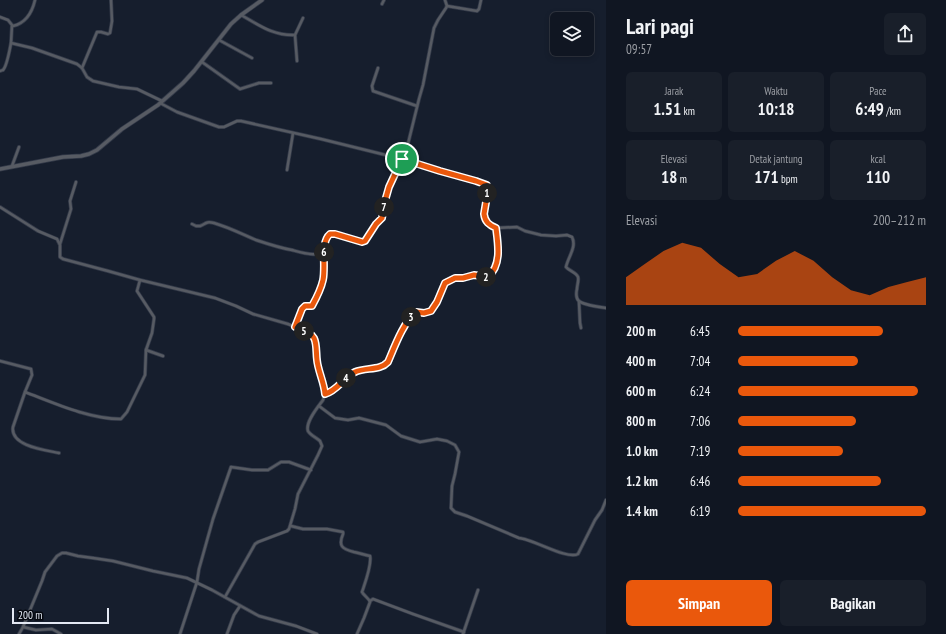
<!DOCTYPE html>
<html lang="id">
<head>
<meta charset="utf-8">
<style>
	body { margin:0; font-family:"PT Sans Narrow",sans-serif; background:#191f2a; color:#f1f3f6; height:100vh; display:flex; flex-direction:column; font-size:15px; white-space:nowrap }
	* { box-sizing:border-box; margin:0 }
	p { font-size:13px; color:#9c9fa5 }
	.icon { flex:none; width:22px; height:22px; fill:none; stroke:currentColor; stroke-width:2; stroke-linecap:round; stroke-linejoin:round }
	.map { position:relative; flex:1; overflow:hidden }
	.drawer { display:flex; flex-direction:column; background:#101622; width:340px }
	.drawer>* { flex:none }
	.fabs { position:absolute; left:550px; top:12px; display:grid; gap:8px }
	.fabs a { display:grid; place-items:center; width:44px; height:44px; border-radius:6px; background:#101622; box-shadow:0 2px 6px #0003,0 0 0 1px #303540; font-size:20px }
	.scale { position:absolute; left:12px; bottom:10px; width:97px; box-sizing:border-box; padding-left:4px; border:2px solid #e3e8f3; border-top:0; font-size:11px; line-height:14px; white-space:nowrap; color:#e3e8f3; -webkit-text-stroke:3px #05080e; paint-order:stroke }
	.pin { position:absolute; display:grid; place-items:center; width:34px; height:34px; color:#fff; margin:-17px; border:2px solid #fff; border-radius:50%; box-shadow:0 1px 4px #0007 }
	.km { position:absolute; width:20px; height:20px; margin:-10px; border-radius:50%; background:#222; color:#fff; font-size:11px; line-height:20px; text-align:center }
	.round { display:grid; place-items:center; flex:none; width:42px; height:42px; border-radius:6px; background:#191f2a }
	.headline { display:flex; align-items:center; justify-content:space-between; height:68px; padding:0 20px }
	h1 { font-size:22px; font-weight:700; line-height:30px }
	.stats { display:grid; grid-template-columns:repeat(3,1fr); gap:6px; height:68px; padding:4px 20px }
	.stats div { display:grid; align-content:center; border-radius:6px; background:#191f2a; text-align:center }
	.stats b { font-size:17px; font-weight:700 }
	.stats small { font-size:11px; font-weight:400 }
	.stats p { font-size:11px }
	.chart { height:112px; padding:8px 20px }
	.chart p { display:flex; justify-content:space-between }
	.chart svg { width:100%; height:72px; margin-top:4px; fill:#ea580c; opacity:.7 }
	.cta { display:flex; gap:8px; margin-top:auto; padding:8px 20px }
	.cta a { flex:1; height:46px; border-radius:6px; background:#ea580c; color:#fff; font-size:16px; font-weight:700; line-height:46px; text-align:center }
	.cta a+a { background:#191f2a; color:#f1f3f6 }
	ul { padding:0 20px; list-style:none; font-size:13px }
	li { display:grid; grid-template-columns:64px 48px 1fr; align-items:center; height:30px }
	li i { height:10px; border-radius:5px; background:#ea580c }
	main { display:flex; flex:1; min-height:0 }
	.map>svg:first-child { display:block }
</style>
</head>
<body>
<main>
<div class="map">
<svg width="606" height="634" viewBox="0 0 606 634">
	<rect width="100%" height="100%" fill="#161e2d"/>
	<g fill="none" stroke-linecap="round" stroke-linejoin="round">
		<defs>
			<g id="minor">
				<polyline points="382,4 384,0"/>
				<polyline points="447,6 477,11 479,9 481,0"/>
				<path d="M241,15C259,25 273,36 295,35"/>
				<polyline points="0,17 8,20 12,25 11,43 32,48 77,64 82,68 87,77 93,81 119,87 137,89 162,101"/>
				<path d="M13,26C26,23 32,13 35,0"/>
				<polyline points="219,40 252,58"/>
				<polyline points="297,61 295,35 303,18"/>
				<polyline points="202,62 240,89 259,83 271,83"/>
				<polyline points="82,68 97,32 101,32 108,34 110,33 112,21 111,0"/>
				<polyline points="378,68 372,86 373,91 417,106"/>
				<path d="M0,71C1,71 2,70 3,70C7,66 10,48 11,43"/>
				<path d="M160,103L177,112L219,127H224L237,121H241L321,139L402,159L440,171L476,181L487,185C491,202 474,219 496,228C498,247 501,259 490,276L488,277L474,275L463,277L455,278L445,283L437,302L431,311L424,313L416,312C405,321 394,348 388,362C380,371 366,367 355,372C344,377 337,391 325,393"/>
				<polyline points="404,160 419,99 423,85 434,28 438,20 446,8 447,6 445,0"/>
				<polyline points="12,166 19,147"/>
				<polyline points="287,170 293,133"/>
				<path d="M0,207L38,231L57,239L60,245V257L63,259L108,271L140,280L215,298L236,306L253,314L288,324L295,327L302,309L305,306H312C319,296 323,285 324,273C325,263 324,254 325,244"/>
				<path d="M192,224L196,226H200C206,224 205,221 214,223C228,227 242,234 256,240C268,244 280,248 292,250C299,252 308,255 316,254C327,253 323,235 331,233C339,232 354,242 363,242L376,224L382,218L385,201L389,187L402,159"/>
				<path d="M496,228L517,227L525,231L541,235L556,236L567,235L572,237C577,247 568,257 566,267C569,271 576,272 578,277C579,281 577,285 577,289C576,293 576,299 579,301C583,305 600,307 606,308"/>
				<polyline points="60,244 71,209 70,201 76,182"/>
				<polyline points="579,302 580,323 581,328"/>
				<polyline points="146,350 163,356"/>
				<path d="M0,361L31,369L32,375L25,392L13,427C10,446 45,450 59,453"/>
				<path d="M25,392C54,403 89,419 121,419L127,412L145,375L146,350L152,333L154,319V317L137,291L140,280"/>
				<path d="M319,406L335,418L348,420L359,418L386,425L401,436L420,442L437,439L447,441L455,445L459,452L455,474L452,486L451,508L455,512L467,516L519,538C533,539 567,560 578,554L595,520L602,510L606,500"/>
				<path d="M291,526L303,529H327L343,532V534C338,546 342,549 354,552C359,553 365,555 370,556C372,565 365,583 362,592C364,596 369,598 370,602L364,618L357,634"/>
				<path d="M225,597L255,544L258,542L287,531L289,529L295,509L298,494L318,455L322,446L320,441C317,438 310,435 308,431C305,422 318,407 323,400C328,388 319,375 317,363C316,356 318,344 314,338C311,332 301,330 295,327"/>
				<polyline points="370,601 373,599 413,614 464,632"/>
				<polyline points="23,627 42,581 45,572 57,556 62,553 66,553 78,556 93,558 113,561 153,571 187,578 212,590 259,616 296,626 317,634"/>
				<polyline points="19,634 23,627 36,630 52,629 61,634"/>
				<polyline points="180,634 197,582 199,569 213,519 231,467 252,470 268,470 281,462 289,462 311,470"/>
				<polyline points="227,634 234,615 240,606"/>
				<polyline points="463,634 478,590"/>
			</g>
			<polyline id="tertiary" points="0,169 63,157 81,156 89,154 97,150 122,129 158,105 183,83 194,71 231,24 241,15 262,0"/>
		</defs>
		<use href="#minor" stroke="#333a49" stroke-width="4"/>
		<use href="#tertiary" stroke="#333a49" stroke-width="5"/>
		<use href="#minor" stroke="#575b63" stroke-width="2.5"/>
		<use href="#tertiary" stroke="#575b63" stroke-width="3.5"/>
	</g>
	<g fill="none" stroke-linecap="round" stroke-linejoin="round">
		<defs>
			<path id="route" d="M402,159L440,171L476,181L487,185L488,190L484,214C485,222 489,225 496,228C498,244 502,265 488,277L474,275L463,278H455L445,283L437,302L431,311L424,313L416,312C404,321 394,348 388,362C380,371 366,367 355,372C344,377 337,391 325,394C324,382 318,371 317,360C316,353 317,344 314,338C311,332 301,330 295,327L302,309L305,306H312C317,297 321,289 323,280C326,267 320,242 330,234H335L362,242L365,241L376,224L382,218L385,201L389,187Z"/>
		</defs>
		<use href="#route" stroke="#fff" stroke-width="8"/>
		<use href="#route" stroke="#ea580c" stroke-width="5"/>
	</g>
</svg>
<div class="fabs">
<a><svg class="icon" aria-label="layers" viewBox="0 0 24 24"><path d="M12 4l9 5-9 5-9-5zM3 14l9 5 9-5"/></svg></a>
</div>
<div class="scale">200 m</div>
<div class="pin" style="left:402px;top:159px;background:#1e9e55"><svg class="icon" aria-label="arrive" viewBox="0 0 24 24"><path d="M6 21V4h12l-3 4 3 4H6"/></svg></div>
<b class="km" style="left:487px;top:193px">1</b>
<b class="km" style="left:486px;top:277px">2</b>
<b class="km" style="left:411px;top:317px">3</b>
<b class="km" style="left:346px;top:378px">4</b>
<b class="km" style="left:304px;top:331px">5</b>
<b class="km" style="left:324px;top:252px">6</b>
<b class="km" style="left:384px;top:207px">7</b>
</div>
<section class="drawer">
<div class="headline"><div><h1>Lari pagi</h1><p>09:57</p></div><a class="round"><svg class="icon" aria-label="share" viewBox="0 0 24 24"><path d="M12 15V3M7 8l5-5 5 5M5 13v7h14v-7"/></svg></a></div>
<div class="stats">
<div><p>Jarak</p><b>1.51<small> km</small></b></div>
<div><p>Waktu</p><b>10:18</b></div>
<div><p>Pace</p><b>6:49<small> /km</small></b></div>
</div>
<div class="stats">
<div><p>Elevasi</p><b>18<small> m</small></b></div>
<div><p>Detak jantung</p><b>171<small> bpm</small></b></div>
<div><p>kcal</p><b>110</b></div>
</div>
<div class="chart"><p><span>Elevasi</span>200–212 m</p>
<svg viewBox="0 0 160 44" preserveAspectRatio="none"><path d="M0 44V27L10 19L20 11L30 6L40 9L50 19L60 27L70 25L80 17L90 11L100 17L110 27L120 35L130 38L140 33L150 30L160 27V44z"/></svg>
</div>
<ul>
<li><b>200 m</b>6:45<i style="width:77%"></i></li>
<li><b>400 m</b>7:04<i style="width:64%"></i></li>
<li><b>600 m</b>6:24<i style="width:96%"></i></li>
<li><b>800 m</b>7:06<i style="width:63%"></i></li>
<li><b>1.0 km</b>7:19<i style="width:56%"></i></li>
<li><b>1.2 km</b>6:46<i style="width:76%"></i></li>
<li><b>1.4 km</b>6:19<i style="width:100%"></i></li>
</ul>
<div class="cta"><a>Simpan</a><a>Bagikan</a></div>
</section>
</main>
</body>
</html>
